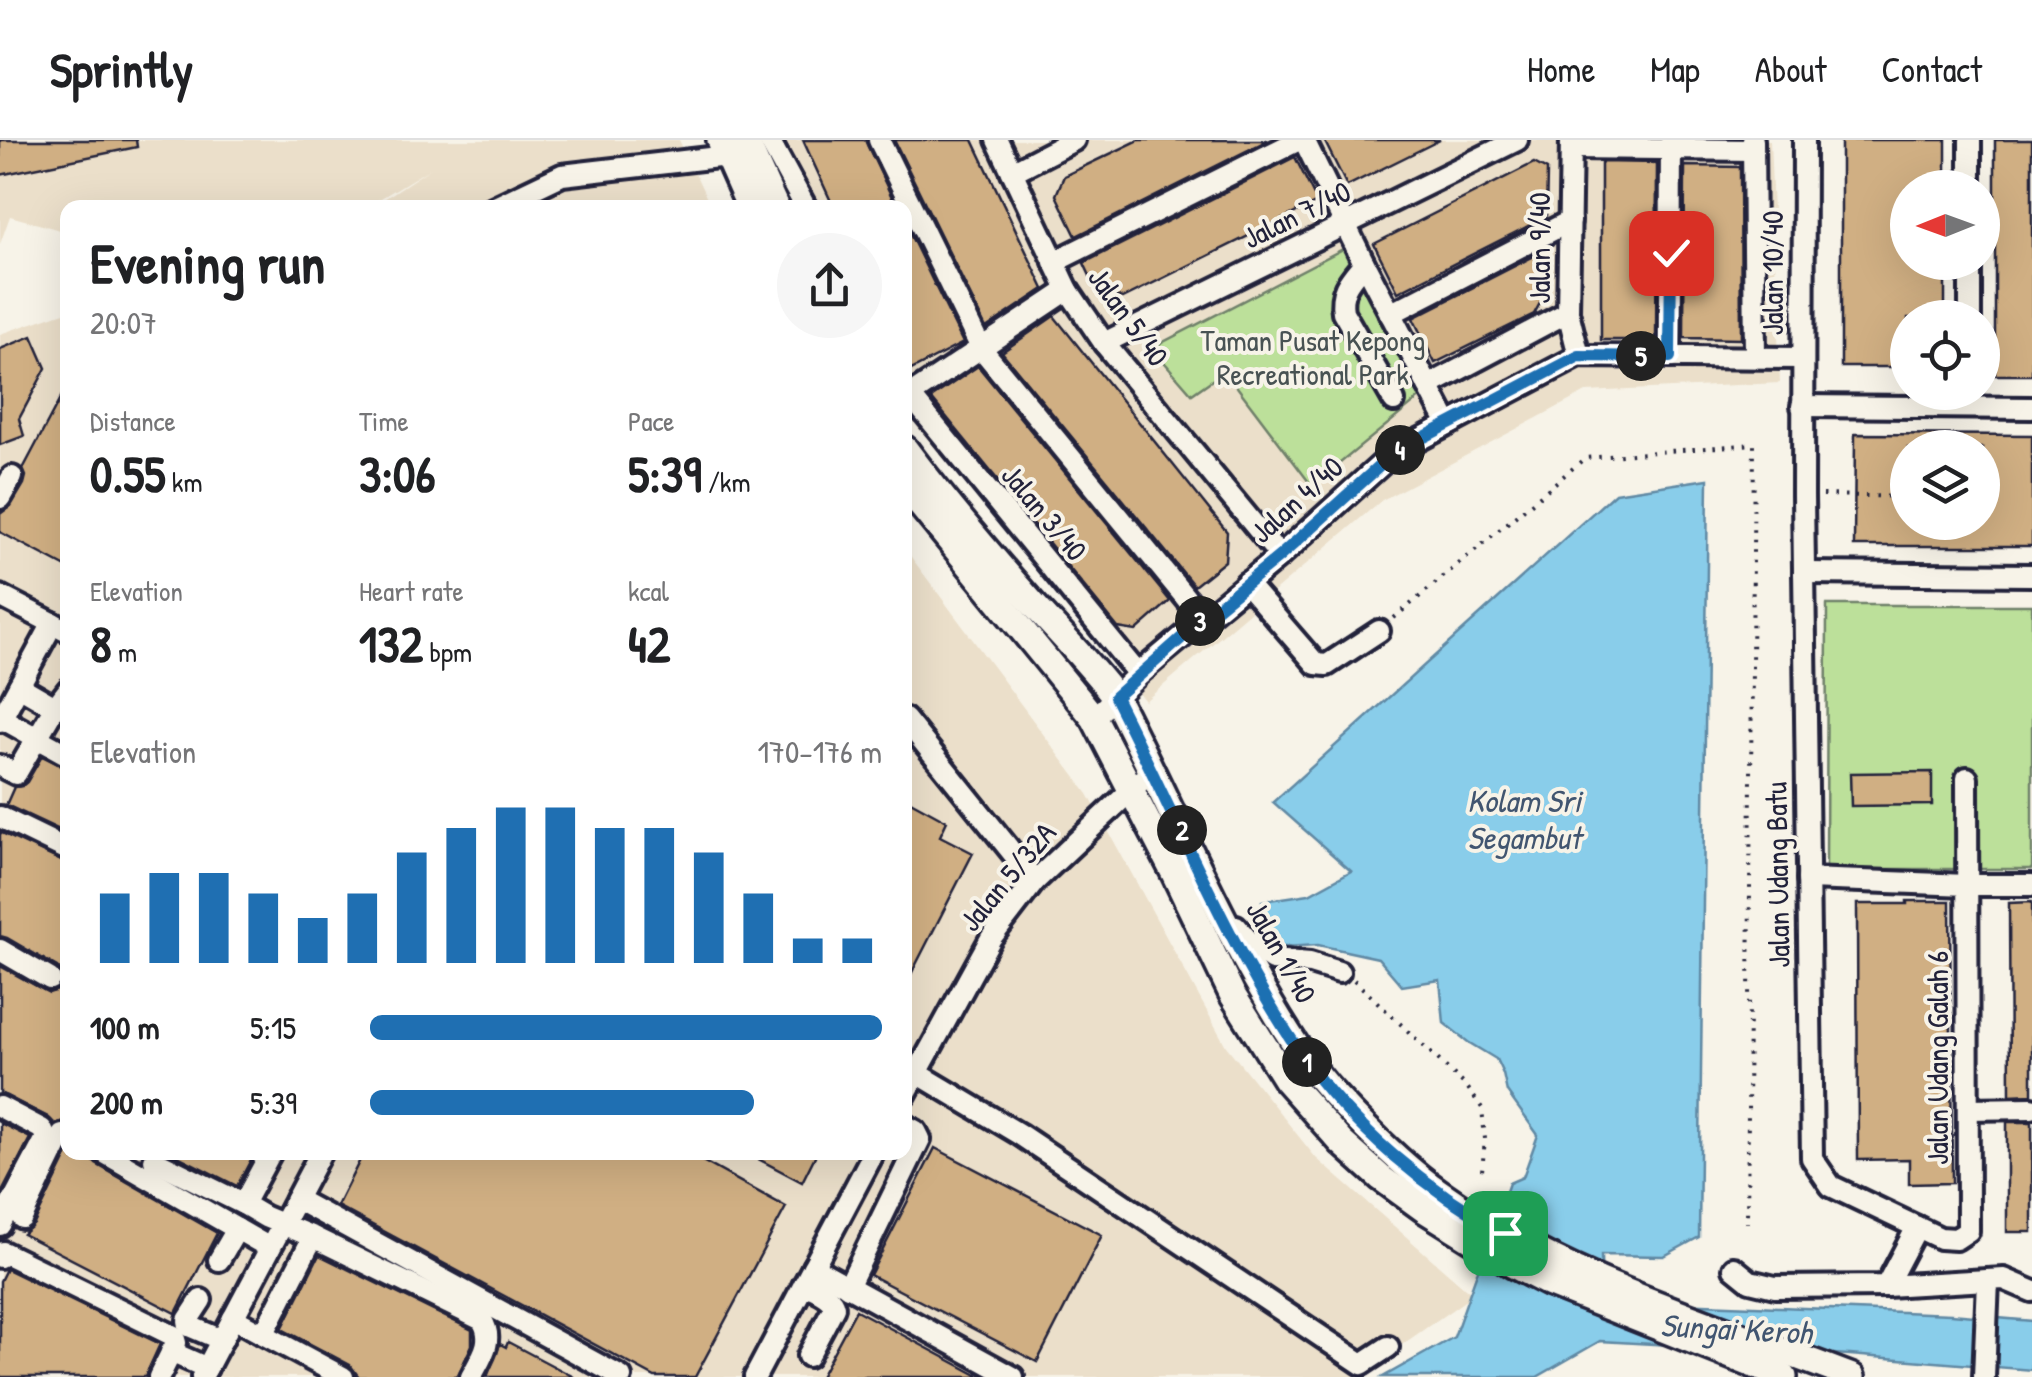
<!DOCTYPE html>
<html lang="en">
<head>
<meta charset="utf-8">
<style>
	body { margin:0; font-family:"Patrick Hand",sans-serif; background:#f6f6f6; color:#202124; height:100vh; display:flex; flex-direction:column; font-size:38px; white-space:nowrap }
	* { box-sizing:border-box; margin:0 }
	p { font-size:32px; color:#757577 }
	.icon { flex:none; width:55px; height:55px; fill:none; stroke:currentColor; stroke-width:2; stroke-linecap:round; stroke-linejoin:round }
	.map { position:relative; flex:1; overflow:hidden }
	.drawer { position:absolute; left:60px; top:60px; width:852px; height:960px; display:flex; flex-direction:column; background:#fff; border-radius:20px; box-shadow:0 10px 40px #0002 }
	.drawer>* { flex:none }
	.needle { width:65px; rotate:269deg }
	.fabs { position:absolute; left:1890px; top:30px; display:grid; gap:20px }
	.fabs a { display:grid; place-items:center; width:110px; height:110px; border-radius:50%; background:#fff; box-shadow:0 10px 40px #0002; font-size:50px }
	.pin { position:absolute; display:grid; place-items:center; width:85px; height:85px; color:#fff; margin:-42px; border-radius:20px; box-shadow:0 5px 15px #0006 }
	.km { position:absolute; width:50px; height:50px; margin:-25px; border-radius:50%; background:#222; color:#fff; font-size:28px; line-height:50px; text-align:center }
	.round { display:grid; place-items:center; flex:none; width:105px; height:105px; border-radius:52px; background:#f6f6f6 }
	.summary { display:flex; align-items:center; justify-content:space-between; height:170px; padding:0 30px }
	h1 { font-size:55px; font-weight:700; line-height:75px }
	.figures { display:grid; grid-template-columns:repeat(3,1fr); gap:15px; height:170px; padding:10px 30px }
	.figures div { display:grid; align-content:center }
	.figures b { font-size:50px; font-weight:700 }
	.figures small { font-size:28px; font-weight:400 }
	.figures p { font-size:28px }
	.chart { height:280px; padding:20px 30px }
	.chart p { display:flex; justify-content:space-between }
	.chart svg { width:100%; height:180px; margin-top:10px; stroke:#1f6fb2; stroke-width:6 }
	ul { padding:0 30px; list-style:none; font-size:32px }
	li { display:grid; grid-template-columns:160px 120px 1fr; align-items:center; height:75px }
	li i { height:25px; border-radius:12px; background:#1f6fb2 }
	header { display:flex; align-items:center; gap:60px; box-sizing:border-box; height:140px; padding:0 50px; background:#fff; border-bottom:2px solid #e0e0e0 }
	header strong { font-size:48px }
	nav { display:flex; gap:55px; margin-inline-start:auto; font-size:35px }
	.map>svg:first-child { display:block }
</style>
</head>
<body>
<header>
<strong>Sprintly</strong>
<nav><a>Home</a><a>Map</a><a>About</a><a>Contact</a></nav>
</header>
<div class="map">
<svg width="2032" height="1237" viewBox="0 0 2032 1237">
	<rect width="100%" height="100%" fill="#f7f3e8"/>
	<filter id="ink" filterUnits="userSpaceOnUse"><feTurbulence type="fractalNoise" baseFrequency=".01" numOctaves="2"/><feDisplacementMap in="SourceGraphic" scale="20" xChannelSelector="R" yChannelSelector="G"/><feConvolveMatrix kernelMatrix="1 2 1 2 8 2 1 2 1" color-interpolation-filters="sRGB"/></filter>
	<g filter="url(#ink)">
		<g fill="#ebdfca">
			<polygon points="0,0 679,0 711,67 372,67 431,28 366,67 68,68 67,92 10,76 0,104"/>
			<polygon points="764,0 1770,0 1780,243 1586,252 1382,360 1145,561 905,272 905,68 799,67"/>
			<polygon points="67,171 68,1012 905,1012 905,409 1088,654 1226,906 1316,1018 1473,1155 1356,1237 0,1237 0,194"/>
		</g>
		<g fill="#bce09a" stroke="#6f816a" stroke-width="2.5">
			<polygon points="1345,108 1421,257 1312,346 1225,231 1192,254 1152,208"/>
			<polygon points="1827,465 2032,465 2032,729 1826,729"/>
		</g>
		<polygon fill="#89cdea" stroke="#6089a4" stroke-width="2.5" points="1708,339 1699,1097 1664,1116 1601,1115 1602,1160 1951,1174 2032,1181 2032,1230 1850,1215 1600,1201 1537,1237 1383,1237 1454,1197 1509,1043 1523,1037 1538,995 1507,952 1503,934 1496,919 1468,902 1444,883 1440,840 1402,846 1378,818 1318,805 1267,808 1262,761 1309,754 1351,731 1273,662 1615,353"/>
		<g fill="#d0af83" stroke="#22223b" stroke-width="2.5" fill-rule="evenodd">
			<polygon points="0,0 136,0 137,7 0,35"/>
			<polygon points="803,0 865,0 897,68 834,68"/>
			<polygon points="894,0 973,0 1044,149 986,188"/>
			<polygon points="1139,0 1268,0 1076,96 1056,55 1064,36"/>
			<polygon points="1324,0 1440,0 1347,46"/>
			<polygon points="1841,0 1946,0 1946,48 1908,48 1908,122 1945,122 1945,178 1908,178 1908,227 1841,227"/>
			<rect x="1995" y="0" width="37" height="235"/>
			<polygon points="1295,17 1317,62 1123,158 1098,153 1084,123"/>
			<polygon points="1601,22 1657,23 1656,200 1601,200"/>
			<polygon points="1534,23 1547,30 1546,77 1398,152 1374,104"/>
			<polygon points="1685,26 1740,27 1741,199 1684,198"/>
			<polygon points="905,84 963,203 911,230 905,218"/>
			<polygon points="1548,109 1545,154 1534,174 1435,223 1413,178"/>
			<polygon points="1054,176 1227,392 1225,421 1194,446 1002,212"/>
			<polygon points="32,196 46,228 19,279 24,296 0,305 0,209"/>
			<polygon points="978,226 1170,461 1136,491 1118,488 931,258"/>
			<polygon points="68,244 68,428 0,392 0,374 11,366 24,344 26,336 23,329"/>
			<path d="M1855,294L2032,295V406H1854ZM1908,308H1982V382H1908Z"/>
			<polygon points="42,616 68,629 68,694 6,665 14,647 22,646 27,642"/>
			<polygon points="1932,632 1932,665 1851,666 1850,633"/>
			<polygon points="905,658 947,681 940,696 973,713 905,846"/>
			<polygon points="0,692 68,724 68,980 55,984 48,977 0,953 0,826 49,853 58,850 64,840 62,833 57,827 7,798 0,796"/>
			<polygon points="1907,761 1950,761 1952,1043 1909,1044 1909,1019 1858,1020 1857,764 1907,764"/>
			<polygon points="2032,762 2032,954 2010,955 2009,763"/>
			<rect x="2007" y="982" width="25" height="110"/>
			<polygon points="0,983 30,998 0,1056"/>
			<polygon points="935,1008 1102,1095 1037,1222 870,1135"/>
			<polygon points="69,1012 82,1012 90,1017 96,1024 217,1093 176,1173 23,1094 34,1084"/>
			<polygon points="170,1012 255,1012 237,1046"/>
			<polygon points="364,1012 686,1012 786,1067 695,1237 655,1237 337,1066"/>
			<polygon points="745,1012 817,1012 802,1042"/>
			<polygon points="319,1115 472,1190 472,1205 457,1237 359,1237 350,1225 282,1189"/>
			<polygon points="6,1129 160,1204 145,1237 0,1237 0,1141"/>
			<polygon points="856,1170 981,1237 820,1237"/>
			<polygon points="508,1202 574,1237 487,1237 500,1204 506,1207"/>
		</g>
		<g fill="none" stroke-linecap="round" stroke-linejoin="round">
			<defs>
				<g id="minor">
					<polyline points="769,0 806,68"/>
					<polyline points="879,0 981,208 1203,479"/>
					<polyline points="997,0 1068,150 1104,203 1280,416"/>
					<polyline points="1304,0 1364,123 1448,284"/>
					<polyline points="1571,0 1568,172 1579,216"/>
					<polyline points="1753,0 1755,217"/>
					<polyline points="1804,0 1803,356 1812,1018 1831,1046 1940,1098 1956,1099 1968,1091 1967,638"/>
					<polyline points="1571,8 1753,10"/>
					<polyline points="1012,32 1074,0"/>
					<polyline points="1970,48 1970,0"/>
					<polyline points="493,68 562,35 727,16 737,10"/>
					<polyline points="1054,122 1299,0"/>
					<path d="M1364,123C1351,139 1339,150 1343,172L1394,261"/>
					<polyline points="1390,174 1570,81"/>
					<polyline points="1970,178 1970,122"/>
					<polyline points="1104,203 1517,0"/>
					<polyline points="1670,217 1671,0"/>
					<polyline points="1428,246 1568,172"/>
					<polyline points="905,249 1138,534"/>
					<polyline points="909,256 1068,150"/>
					<polyline points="1802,266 2032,268"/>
					<polyline points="0,358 12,337"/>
					<polyline points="1804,433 2032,435"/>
					<polyline points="1246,443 1316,524 1327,525 1379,491"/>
					<polyline points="0,456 68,491"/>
					<polyline points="19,546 55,567"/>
					<polyline points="1,578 68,615"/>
					<polyline points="1094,578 1138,534 1280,416 1394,313 1579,216 1803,218"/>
					<polyline points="905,579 1035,741"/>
					<polyline points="0,581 53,483"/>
					<polyline points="0,626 16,634 55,567 68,550"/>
					<polyline points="0,677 68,710"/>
					<polyline points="1808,739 1968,745 2032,745"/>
					<polyline points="1236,786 1253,806 1272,820 1310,823 1339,832"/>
					<polyline points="0,810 50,839"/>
					<polyline points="917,933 1019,994 1362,1224 1388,1207"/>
					<polyline points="905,955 991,798 1035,741 1142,640"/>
					<polyline points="0,967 42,989 46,998 0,1085"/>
					<polyline points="1968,969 2032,968"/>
					<polyline points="103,1012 270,1108"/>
					<path d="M271,1012L243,1064L265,1077L313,1097L482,1180C495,1201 481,1218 471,1237"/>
					<polyline points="154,1020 243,1064"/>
					<polyline points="296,1059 621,1237"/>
					<polyline points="22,1078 62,995 68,994"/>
					<polyline points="0,1117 3,1112 174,1196 176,1203 159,1237"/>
					<polyline points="219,1120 237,1089"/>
					<polyline points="813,1127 1013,1237"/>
					<polyline points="1734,1128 1750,1141 1775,1147 1886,1146 1917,1087"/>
					<path d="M804,1144C815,1150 832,1155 834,1167L808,1216"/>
					<polyline points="1886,1146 2004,1139 2032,1151"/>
					<polyline points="848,1147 920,999 916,991 905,985"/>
					<polyline points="201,1160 188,1180 189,1186 222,1200"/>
					<polyline points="233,1178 343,1237"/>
					<polyline points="264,1193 313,1097"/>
					<polyline points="171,1212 207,1228"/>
					<polyline points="202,1237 321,1012"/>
					<polyline points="755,1237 874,1012"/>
					<polyline points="1984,1237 1988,1140"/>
				</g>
				<g id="major">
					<polyline points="720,0 750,68"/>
					<polyline points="745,0 776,68"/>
					<path d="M905,309C945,363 989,414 1033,464C1061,495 1090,524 1115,557C1176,676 1227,802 1301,913C1316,936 1335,956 1354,976C1380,1003 1408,1030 1439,1052C1562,1140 1713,1183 1852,1237"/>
					<polyline points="905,346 1094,578 1174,733 1232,854 1286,940 1341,1002 1381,1038 1425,1070 1513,1125 1550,1144 1784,1237"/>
				</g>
			</defs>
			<use href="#minor" stroke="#22223b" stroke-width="28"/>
			<use href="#major" stroke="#22223b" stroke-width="32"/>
			<g stroke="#22223b" stroke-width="4" stroke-dasharray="2.5 8" stroke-linecap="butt">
				<polyline points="1823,355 1908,357"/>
				<polyline points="1394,478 1585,318 1754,304 1747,1083"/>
				<polyline points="1354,840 1467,947 1482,968 1485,999 1482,1031"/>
			</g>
			<use href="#minor" stroke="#f7f3e8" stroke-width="20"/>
			<use href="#major" stroke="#f7f3e8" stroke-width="25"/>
		</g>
	</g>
	<g fill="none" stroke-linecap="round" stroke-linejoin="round" filter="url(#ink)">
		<defs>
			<path id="route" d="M1505,1093C1427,1050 1352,988 1301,914C1226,803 1176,676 1115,557L1203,479L1280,416L1394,313L1579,216L1670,217L1671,113"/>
		</defs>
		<use href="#route" stroke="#fff" stroke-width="20"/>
		<use href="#route" stroke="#1f6fb2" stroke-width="12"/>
	</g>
	<g text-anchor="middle" stroke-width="8" stroke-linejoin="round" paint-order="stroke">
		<g font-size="30" fill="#22223b" stroke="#f7f3e8">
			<text transform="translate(1297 75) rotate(-26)" y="10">Jalan 7/40</text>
			<text transform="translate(1540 108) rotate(-90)" y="10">Jalan 9/40</text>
			<text transform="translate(1773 133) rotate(-90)" y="10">Jalan 10/40</text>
			<text transform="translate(1128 177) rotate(54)" y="10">Jalan 5/40</text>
			<text transform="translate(1297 360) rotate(-42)" y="10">Jalan 4/40</text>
			<text transform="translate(1044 373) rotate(50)" y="10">Jalan 3/40</text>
			<text transform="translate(1778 735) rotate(-91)" y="10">Jalan Udang Batu</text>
			<text transform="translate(1008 737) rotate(-50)" y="10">Jalan 5/32A</text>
			<text transform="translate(1281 812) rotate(61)" y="10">Jalan 1/40</text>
			<text transform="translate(1938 918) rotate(-90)" y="10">Jalan Udang Galah 6</text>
		</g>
		<g font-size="30" fill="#485253" stroke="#f7f3e8">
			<text x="1313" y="211">Taman Pusat Kepong<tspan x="1313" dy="34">Recreational Park</tspan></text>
		</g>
		<g font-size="32" font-style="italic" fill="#415570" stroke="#f7f3e8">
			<text x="1524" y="672">Kolam Sri<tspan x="1524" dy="37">Segambut</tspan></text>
			<text transform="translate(1736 1189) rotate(3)" y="11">Sungai Keroh</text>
		</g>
	</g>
</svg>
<div class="fabs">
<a><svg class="needle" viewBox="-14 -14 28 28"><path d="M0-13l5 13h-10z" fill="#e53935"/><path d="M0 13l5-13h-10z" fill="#757577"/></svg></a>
<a><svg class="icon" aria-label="locate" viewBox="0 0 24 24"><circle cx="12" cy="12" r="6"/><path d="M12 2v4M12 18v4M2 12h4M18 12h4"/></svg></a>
<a><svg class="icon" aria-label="layers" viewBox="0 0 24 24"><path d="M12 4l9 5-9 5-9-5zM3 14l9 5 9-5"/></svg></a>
</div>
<div class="pin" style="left:1505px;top:1093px;background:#1e9e55"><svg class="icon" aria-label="arrive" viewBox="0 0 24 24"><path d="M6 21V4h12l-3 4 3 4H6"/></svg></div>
<div class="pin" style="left:1671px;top:113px;background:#d93025"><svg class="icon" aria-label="check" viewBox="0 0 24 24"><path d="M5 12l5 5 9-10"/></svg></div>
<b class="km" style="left:1307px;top:922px">1</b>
<b class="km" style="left:1182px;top:690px">2</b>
<b class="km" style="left:1200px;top:481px">3</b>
<b class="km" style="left:1400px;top:310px">4</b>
<b class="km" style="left:1641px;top:216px">5</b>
<section class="drawer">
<div class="summary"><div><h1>Evening run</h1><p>20:07</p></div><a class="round"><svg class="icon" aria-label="share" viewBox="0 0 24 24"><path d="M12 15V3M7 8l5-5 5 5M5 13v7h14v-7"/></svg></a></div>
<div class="figures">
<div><p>Distance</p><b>0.55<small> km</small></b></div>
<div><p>Time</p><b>3:06</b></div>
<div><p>Pace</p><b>5:39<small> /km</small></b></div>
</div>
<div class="figures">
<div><p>Elevation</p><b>8<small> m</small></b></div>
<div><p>Heart rate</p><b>132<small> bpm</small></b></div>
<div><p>kcal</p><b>42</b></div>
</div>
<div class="chart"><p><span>Elevation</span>170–176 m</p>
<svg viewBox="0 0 160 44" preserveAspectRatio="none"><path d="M5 44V27M15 44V22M25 44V22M35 44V27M45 44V33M55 44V27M65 44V17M75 44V11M85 44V6M95 44V6M105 44V11M115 44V11M125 44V17M135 44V27M145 44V38M155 44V38"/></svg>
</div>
<ul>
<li><b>100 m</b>5:15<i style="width:100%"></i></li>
<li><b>200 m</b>5:39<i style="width:75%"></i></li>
</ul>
</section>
</div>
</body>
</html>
